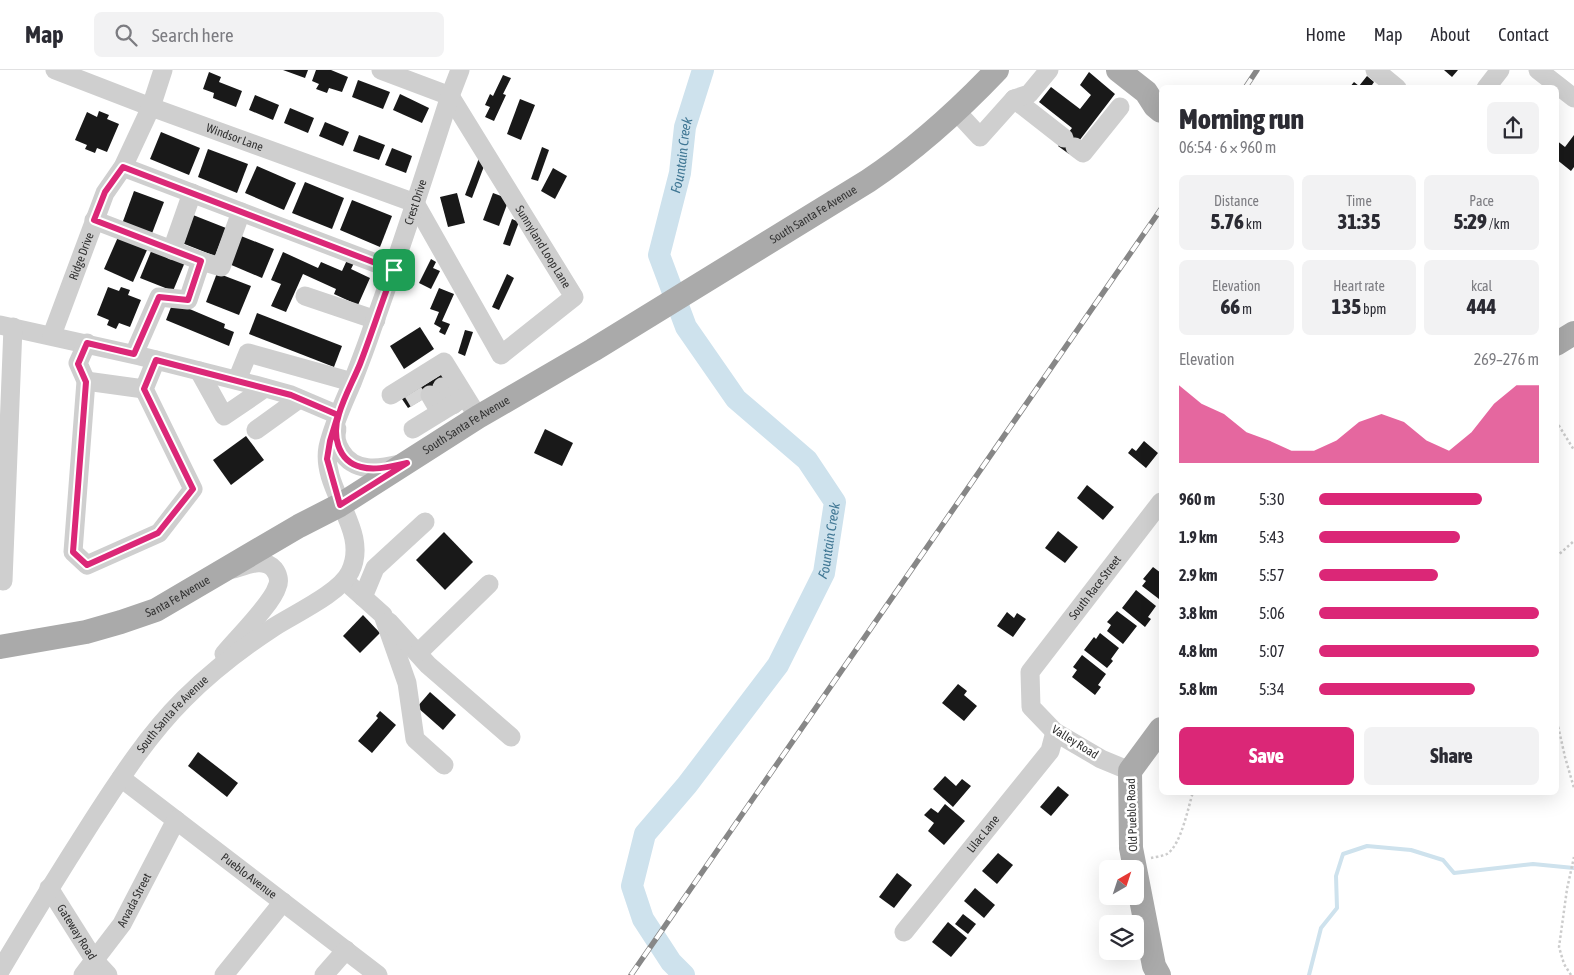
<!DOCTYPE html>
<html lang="en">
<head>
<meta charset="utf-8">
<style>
	body { margin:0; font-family:"Asap Condensed",sans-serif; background:#f2f2f3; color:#2b2b33; height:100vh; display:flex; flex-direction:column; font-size:19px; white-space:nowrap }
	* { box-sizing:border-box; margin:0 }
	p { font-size:16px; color:#7c7c81 }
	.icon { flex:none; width:28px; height:28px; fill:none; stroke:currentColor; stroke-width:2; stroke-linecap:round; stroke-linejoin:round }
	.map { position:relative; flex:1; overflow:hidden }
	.details { position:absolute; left:1159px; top:15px; width:400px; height:710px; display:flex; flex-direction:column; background:#fff; border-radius:8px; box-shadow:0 5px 20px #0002 }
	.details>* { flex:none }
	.needle { width:32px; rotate:39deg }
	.tools { position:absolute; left:1099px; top:790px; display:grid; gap:10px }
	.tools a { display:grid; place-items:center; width:45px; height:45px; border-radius:8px; background:#fff; box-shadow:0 5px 20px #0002; font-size:25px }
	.pin { position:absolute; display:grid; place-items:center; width:42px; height:42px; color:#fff; margin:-21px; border-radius:10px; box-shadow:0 2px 8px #0006 }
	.round { display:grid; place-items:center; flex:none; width:52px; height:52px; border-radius:8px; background:#f2f2f3 }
	.overview { display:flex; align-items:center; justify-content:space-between; height:85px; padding:0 20px }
	h1 { font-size:28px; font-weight:800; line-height:38px }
	.figures { display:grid; grid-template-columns:repeat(3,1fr); gap:8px; height:85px; padding:5px 20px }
	.figures div { display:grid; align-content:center; border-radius:8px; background:#f2f2f3; text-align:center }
	.figures b { font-size:21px; font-weight:800 }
	.figures small { font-size:14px; font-weight:400 }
	.figures p { font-size:14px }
	.chart { height:140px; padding:10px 20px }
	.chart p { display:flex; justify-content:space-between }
	.chart svg { width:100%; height:90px; margin-top:5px; fill:#db2777; opacity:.7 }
	.action { display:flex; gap:10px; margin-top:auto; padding:10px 20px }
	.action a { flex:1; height:58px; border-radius:8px; background:#db2777; color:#fff; font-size:20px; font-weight:800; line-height:58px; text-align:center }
	.action a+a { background:#f2f2f3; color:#2b2b33 }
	ul { padding:0 20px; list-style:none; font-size:16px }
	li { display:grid; grid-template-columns:80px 60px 1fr; align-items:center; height:38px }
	li i { height:12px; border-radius:6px; background:#db2777 }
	header { display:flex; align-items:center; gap:30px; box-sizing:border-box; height:70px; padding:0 25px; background:#fff; border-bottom:1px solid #e1e1e2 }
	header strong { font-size:24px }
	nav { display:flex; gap:28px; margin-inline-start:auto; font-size:18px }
	.search { width:350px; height:45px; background:#f2f2f3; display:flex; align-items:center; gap:12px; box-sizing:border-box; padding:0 18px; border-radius:8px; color:#7c7c81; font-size:19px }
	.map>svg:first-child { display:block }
</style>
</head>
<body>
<header>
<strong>Map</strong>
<div class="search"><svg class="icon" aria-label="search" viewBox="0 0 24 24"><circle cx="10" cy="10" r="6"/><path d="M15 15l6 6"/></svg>Search here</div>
<nav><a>Home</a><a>Map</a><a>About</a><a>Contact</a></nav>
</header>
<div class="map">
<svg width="1574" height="905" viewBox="0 0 1574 905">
	<rect width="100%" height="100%" fill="#fff"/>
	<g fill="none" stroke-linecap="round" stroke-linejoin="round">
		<polyline stroke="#cee2ed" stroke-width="4" points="1309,905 1321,858 1337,838 1336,806 1343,784 1367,776 1411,780 1443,790 1454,803 1533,794 1574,798"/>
		<path stroke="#cee2ed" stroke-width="22" id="s1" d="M684,905L671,892L643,849L632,816L645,764L687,715L778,595L824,503L835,432L807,390L736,329L686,257L659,185L680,103L685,57L703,0"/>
	</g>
	<g fill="#191919">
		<polygon points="283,0 308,0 305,8"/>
		<polygon points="316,0 331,0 348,7 342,22 329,18 327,23 316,19 319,14 312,11"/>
		<polygon points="1444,0 1458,0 1452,7"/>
		<polygon points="209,2 221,7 219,12 242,21 236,37 213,28 214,23 203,19"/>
		<polygon points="1089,2 1115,24 1069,84 1058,76 1072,58 1039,32 1051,17 1080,39 1091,25 1080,15"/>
		<polygon points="503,5 511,8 503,24 506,25 494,51 485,47 490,37 485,35 490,24 493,26"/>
		<polygon points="1367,6 1374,12 1370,18 1349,18 1354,12 1359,16"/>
		<polygon points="358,10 390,22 383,39 352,27"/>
		<polygon points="400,24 429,38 422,53 393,40"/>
		<polygon points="255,25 279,35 273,50 249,40"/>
		<polygon points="520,29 535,35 521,70 507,64"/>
		<polygon points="290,38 314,48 308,63 284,53"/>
		<polygon points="99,41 109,45 107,49 119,54 107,82 97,78 95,83 85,79 87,75 75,70 87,42 97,47"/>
		<polygon points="325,52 349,62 343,76 319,66"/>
		<polygon points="161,62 200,78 189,105 150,89"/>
		<polygon points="359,65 385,75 379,90 353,81"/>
		<polygon points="1574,65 1574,97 1571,101 1556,89 1556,70 1565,77"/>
		<polygon points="542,77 549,80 538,111 531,109"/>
		<polygon points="392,78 412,86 406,103 385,95"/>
		<polygon points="208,79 248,94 237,123 198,107"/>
		<polygon points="479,88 486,91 472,128 465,125"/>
		<polygon points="257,96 296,113 284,140 245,123"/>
		<polygon points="553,98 567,106 555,129 541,121"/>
		<polygon points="305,112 344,128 332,159 292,143"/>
		<polygon points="134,121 164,132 151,166 122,154"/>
		<polygon points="457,123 465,153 448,157 440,127"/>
		<polygon points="493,123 509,129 499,156 483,150"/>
		<polygon points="352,130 392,146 380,177 340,160"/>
		<polygon points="193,145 226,158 215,186 182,173"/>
		<polygon points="512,149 519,152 510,176 503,174"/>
		<polygon points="241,166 274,179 262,208 229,194"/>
		<polygon points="118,167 147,180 133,212 104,199"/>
		<polygon points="152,179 185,192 173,221 140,208"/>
		<polygon points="283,182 318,198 321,192 342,201 347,190 354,193 351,199 370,208 358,235 334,224 336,219 303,204 286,242 271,236 281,214 271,210"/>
		<polygon points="431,189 436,192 433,198 440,201 431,219 419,213"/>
		<polygon points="217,203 251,216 239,245 206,232"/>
		<polygon points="507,204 514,208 499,240 492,237"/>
		<polygon points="108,217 119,221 121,217 130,220 128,225 141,230 130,257 119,253 116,259 107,255 109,250 97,245"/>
		<polygon points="439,218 454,224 442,251 450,254 445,265 439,262 441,258 434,254 439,242 430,239"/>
		<polygon points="173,232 225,254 224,258 234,262 229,276 166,250"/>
		<polygon points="257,243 342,276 334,297 249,264"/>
		<polygon points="420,257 434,279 404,299 390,276"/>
		<polygon points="465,260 473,262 465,286 458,283"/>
		<polygon points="447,301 453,311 408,338 402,329"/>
		<polygon points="545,359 573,373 562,396 534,383"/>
		<polygon points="246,366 264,390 231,415 213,390"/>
		<polygon points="1144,371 1158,383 1146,398 1128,383 1132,378 1136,381"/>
		<polygon points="1087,415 1114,437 1103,450 1077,428"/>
		<polygon points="1058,461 1078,477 1065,493 1045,478"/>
		<polygon points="444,462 473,492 445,520 416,490"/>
		<polygon points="1153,497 1161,503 1161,526 1159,529 1142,516 1146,511 1143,509"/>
		<polygon points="1136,520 1156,536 1148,547 1151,549 1145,557 1122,538"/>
		<polygon points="1117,541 1137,556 1123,574 1107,561 1111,555 1107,552"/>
		<polygon points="1007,542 1014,548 1017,543 1026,549 1013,567 997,556"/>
		<polygon points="363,545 380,563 360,583 343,566"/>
		<polygon points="1100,563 1119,578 1111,589 1113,591 1107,598 1084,580 1094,567 1096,569"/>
		<polygon points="1082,585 1106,604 1098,615 1101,617 1095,625 1072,607 1077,600 1073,597"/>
		<polygon points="958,614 967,621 964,625 977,636 964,651 942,633"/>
		<polygon points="430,622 456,645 443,660 417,637"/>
		<polygon points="380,641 396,655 372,683 358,671 378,648 376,646"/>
		<polygon points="198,682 238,713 227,727 188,696"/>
		<polygon points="945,706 956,716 962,709 971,716 953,737 933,719"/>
		<polygon points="1058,716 1069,725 1051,746 1040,737"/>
		<polygon points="945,734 965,751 944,775 928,761 934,753 924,745 931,738 938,743"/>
		<polygon points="998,783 1013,795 997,814 982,801"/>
		<polygon points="897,803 912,815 894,838 879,827"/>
		<polygon points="975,818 995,835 984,848 964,831"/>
		<polygon points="963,844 976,854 968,864 955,854"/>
		<polygon points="948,852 967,868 951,887 932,872"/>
	</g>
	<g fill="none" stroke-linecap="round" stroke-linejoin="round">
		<polyline stroke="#d6d6d6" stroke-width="19" stroke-dasharray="19 9" stroke-linecap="butt" points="413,322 419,332"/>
		<g stroke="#ccc" stroke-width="2.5" stroke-dasharray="2.5 2.5" stroke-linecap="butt">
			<polyline points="1556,351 1574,380"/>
			<polyline points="1556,487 1574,471"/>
			<polyline points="1556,647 1565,687 1574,718"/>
			<path d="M1151,788C1156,787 1163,786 1167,784C1181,775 1188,738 1193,722"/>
			<polyline points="1571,905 1564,894 1559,877 1567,819 1574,787"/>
		</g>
		<g stroke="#cfcfcf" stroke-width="19">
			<path id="s2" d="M55,0L151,37L415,133"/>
			<path id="s3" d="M381,0L450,26L574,227L501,285L415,133"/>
			<polyline points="1375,0 1397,18"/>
			<polyline points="1538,0 1574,28"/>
			<polyline points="1486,18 1500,0"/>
			<polyline points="1014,29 1064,68"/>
			<polyline points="956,41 980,67 1014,29 1029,24 1049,0"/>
			<polyline points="1075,77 1083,83 1120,37"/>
			<polyline points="123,97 394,200"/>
			<polyline points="94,150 201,191"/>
			<polyline points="172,180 192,123"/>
			<polyline points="305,226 376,250"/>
			<polyline points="0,255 140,286 255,315 291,325 338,345"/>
			<path id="s4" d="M52,265L105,123L123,97L151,37L163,0"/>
			<polyline points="87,273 78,293 86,311 73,482 87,495 159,463 193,419 144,319 156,290"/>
			<polyline points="134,284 159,227 188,230 201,191 221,197 241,142"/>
			<polyline points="199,301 224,346 265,318"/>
			<polyline points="237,310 248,283 352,312"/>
			<polyline points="86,311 144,319"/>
			<polyline points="442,317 453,335"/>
			<polyline points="391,325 444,292 478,347"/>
			<polyline points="430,325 440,342"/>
			<path d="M337,359C335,367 336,373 341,381C354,403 379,399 400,394"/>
			<polyline points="413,359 465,327"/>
			<polyline points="256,360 299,329"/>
			<polyline points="3,511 13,257"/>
			<polyline points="345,511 383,545 407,613 415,669 444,695"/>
			<polyline points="363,527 375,498 425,452"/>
			<polyline points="389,552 428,595 511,667"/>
			<polyline points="418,583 489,514"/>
			<path d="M224,584C237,568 272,534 277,517C280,511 278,504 274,499C264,487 247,495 234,499"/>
			<path id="s5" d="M1130,701L1101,689L1055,662L1031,637L1030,602L1161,432"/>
			<path id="s6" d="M121,708L378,905"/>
			<path id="s7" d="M49,818L95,891L108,905"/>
			<path id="s8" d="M904,862L1050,681L1055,662"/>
			<path id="s9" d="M0,901C30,850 61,800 93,750C121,707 148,665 184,629C211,602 242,578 274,557C294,544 340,523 350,502C371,460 320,420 328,377C333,355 343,334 352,313C359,295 366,277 372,259C400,182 425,104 450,26L460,0"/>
			<path id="s10" d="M83,905L122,854L176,750"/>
			<polyline points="224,905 283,832"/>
			<polyline points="324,905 346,880"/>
		</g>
		<g stroke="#aaa" stroke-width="24">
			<polyline points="1118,0 1146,22 1155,36 1161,41"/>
			<polyline points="1556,274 1574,263"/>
			<path id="s11" d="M0,577L86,562L121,552L156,540L299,456L340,435L478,347L593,280L868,111C916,79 958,41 997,0"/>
			<polyline points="1159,905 1154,896 1131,778 1130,701 1161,659"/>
		</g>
		<defs>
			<g id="rail">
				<polyline points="1245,18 1257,0"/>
				<polyline points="631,905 1161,139"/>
			</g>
		</defs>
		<use href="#rail" stroke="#878787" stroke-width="5.5"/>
		<use href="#rail" stroke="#fff" stroke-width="4" stroke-dasharray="11" stroke-linecap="butt"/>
	</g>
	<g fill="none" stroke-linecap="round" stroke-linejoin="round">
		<defs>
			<path id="route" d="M394,200L123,97L105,122L94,150L201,191L188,230L159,227L134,284L87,273L78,294L86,312L73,482L87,495L158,463L193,419L144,319L156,290L291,325L338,345L330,371L327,389L340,435L407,393C392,396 376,401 361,397C337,391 332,364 339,344C344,327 353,311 360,294C372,263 382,231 394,200"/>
		</defs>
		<use href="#route" stroke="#fff" stroke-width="10"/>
		<use href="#route" stroke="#db2777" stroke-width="6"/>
	</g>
	<g text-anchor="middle" stroke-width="5" stroke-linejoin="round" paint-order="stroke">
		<g font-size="12" fill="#323232" stroke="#fff">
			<text dy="4" stroke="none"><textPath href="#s2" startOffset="192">Windsor Lane</textPath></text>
			<text dy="4" stroke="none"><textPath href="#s9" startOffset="930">Crest Drive</textPath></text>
			<text dy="4" stroke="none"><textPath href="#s11" startOffset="928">South Santa Fe Avenue</textPath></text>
			<text dy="4" stroke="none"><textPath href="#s3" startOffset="251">Sunnyland Loop Lane</textPath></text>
			<text dy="4" stroke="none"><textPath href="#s4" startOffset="84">Ridge Drive</textPath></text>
			<text dy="4" stroke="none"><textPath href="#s11" startOffset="522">South Santa Fe Avenue</textPath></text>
			<text dy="4" stroke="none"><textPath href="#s5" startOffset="261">South Race Street</textPath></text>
			<text dy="4" stroke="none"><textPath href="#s11" startOffset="186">Santa Fe Avenue</textPath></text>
			<text dy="4" stroke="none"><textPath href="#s9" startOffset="310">South Santa Fe Avenue</textPath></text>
			<text transform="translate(1075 672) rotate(32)" y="4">Valley Road</text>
			<text transform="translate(1132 745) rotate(-92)" y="4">Old Pueblo Road</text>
			<text dy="4" stroke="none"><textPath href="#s8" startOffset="126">Lilac Lane</textPath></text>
			<text dy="4" stroke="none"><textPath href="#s6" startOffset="161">Pueblo Avenue</textPath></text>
			<text dy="4" stroke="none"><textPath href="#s10" startOffset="91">Arvada Street</textPath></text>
			<text dy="4" stroke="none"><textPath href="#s7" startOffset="52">Gateway Road</textPath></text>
		</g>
		<g font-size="14" font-style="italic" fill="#407794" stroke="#fff">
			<text dy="5" stroke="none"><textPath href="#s1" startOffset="959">Fountain Creek</textPath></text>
			<text dy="5" stroke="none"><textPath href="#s1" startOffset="509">Fountain Creek</textPath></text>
		</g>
	</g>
</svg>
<div class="tools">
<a><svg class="needle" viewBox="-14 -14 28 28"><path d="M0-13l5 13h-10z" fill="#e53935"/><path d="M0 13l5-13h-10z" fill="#7c7c81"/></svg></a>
<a><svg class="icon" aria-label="layers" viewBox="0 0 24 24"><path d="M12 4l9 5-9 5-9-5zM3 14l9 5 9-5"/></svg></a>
</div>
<div class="pin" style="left:394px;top:200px;background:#1e9e55"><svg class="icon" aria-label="arrive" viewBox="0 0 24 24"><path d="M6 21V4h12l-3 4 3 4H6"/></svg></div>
<section class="details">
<div class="overview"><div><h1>Morning run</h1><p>06:54 · 6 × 960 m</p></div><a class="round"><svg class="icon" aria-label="share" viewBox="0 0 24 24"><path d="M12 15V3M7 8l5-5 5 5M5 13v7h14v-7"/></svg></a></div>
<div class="figures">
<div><p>Distance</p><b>5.76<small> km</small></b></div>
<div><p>Time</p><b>31:35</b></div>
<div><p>Pace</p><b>5:29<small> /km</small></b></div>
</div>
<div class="figures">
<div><p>Elevation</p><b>66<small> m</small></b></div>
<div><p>Heart rate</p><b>135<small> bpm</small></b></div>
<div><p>kcal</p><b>444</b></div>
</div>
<div class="chart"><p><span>Elevation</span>269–276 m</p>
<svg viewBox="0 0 160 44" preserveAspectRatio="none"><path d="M0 44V6L10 15L20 20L30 29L40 33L50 38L60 38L70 33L80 24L90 20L100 24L110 33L120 38L130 29L140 15L150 6L160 6V44z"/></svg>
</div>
<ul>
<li><b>960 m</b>5:30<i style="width:74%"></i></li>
<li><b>1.9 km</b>5:43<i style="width:64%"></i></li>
<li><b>2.9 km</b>5:57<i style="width:54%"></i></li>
<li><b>3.8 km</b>5:06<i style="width:100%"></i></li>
<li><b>4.8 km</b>5:07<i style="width:100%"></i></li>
<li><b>5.8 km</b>5:34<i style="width:71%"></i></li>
</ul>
<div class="action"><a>Save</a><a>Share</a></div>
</section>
</div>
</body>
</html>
